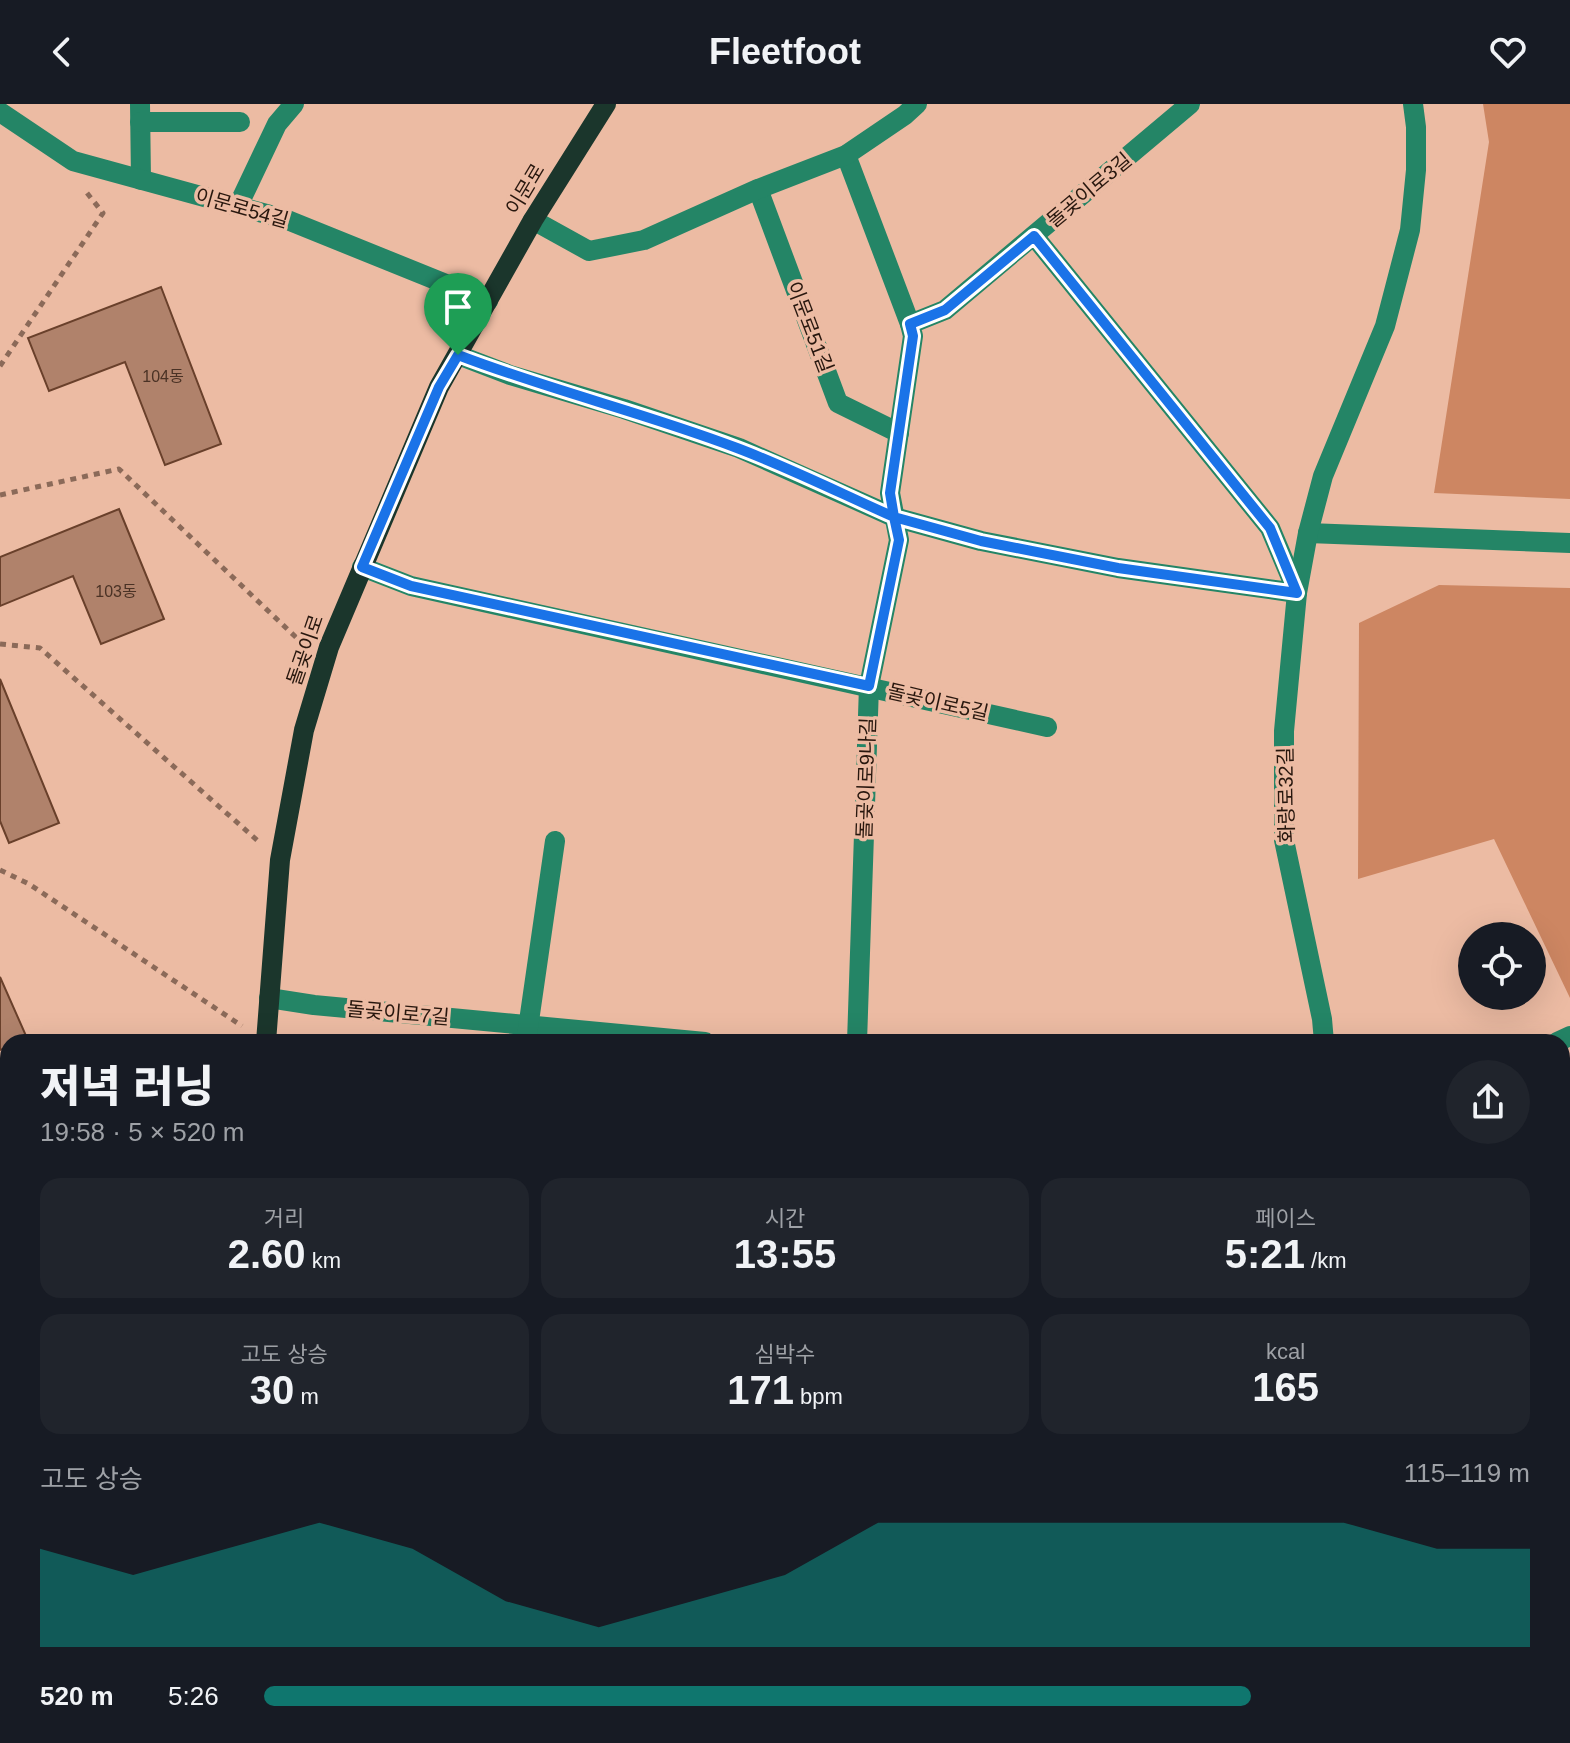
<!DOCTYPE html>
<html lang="ko">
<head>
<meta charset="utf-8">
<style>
	body { margin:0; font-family:Arial,"Noto Sans KR",sans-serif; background:#20242c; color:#f1f3f6; height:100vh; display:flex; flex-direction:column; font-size:30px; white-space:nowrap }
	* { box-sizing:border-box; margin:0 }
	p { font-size:26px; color:#9ea1a6 }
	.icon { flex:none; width:44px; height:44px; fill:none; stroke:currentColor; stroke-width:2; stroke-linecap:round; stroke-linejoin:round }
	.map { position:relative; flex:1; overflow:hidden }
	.sheet { position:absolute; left:0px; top:930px; width:1570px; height:710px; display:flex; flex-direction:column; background:#171b24; border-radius:24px 24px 0 0; box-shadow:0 8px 32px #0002 }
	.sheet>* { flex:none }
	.tools { position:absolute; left:1458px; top:818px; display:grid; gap:16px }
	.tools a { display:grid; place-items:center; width:88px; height:88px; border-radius:50%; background:#171b24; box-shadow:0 8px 32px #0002; font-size:40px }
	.pin { position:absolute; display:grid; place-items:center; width:68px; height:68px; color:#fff; margin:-82px -34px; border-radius:50% 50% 50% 0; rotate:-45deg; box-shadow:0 0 8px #0007 }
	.pin .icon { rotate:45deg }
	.round { display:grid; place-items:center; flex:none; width:84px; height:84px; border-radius:42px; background:#20242c }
	.overview { display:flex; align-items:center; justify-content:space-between; height:136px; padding:0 40px }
	h1 { font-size:44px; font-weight:800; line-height:60px }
	.figures { display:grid; grid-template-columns:repeat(3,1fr); gap:12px; height:136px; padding:8px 40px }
	.figures div { display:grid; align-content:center; border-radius:20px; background:#20242c; text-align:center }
	.figures b { font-size:40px; font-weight:800 }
	.figures small { font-size:22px; font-weight:400 }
	.figures p { font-size:22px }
	.chart { height:224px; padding:16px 40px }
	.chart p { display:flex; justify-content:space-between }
	.chart svg { width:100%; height:144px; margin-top:8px; fill:#0f766e; opacity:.7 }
	ul { padding:0 40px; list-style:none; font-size:26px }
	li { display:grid; grid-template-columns:128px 96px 1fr; align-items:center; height:60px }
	li i { height:20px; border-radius:10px; background:#0f766e }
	header { display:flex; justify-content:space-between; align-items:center; height:104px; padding:0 40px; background:#171b24; font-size:36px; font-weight:800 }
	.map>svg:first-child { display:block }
</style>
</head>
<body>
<header><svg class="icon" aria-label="back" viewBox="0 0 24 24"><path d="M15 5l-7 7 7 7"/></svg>Fleetfoot<svg class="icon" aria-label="heart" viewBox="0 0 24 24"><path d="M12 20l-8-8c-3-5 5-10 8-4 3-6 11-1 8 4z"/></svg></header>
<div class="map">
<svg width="1570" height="1639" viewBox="0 0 1570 1639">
	<rect width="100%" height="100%" fill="#ecbba3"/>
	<g fill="#cd8662">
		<polygon points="1483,0 1570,0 1570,395 1434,389 1489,38"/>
		<polygon points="1439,481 1570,484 1570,894 1494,735 1358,775 1359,519"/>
	</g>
	<g fill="#b0826b" stroke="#69402b" stroke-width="2">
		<polygon points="161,183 221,340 165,361 125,258 49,287 28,234"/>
		<polygon points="119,405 164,515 101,540 73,472 0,502 0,453"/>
		<polygon points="0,575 59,719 9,739 0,717"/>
		<polygon points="0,873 27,934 19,938 8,938 8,943 0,946"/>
		<polygon points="1570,1139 1570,1195 1562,1199 1562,1143"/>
	</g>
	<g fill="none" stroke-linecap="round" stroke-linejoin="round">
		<g stroke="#8b6a59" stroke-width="5" stroke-dasharray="6 6" stroke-linecap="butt">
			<polyline points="0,262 103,109 87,89"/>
			<polyline points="0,391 119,365 303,540"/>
			<polyline points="0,540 40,544 258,737"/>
			<polyline points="0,766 29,780 242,922"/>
		</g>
		<g stroke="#248566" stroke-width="20">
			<polyline points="140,0 141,76"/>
			<polyline points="0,8 73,57 285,115 488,197"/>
			<polyline points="140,18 240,18"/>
			<polyline points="846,51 910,220"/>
			<polyline points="758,85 838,299 899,329"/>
			<polyline points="238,102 277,20 294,0"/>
			<polyline points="533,116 589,147 644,136 758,85 846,51 905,11 917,0"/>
			<polyline points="1034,132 1270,424 1297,488"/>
			<polyline points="458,251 510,271 624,305 739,344 894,413 981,437 1118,464 1297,489"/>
			<polyline points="1308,429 1570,439"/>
			<polyline points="362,463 411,482 1047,623"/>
			<polyline points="269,894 314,901 705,938"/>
			<polyline points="526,938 555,737"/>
			<polyline points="857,938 869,582 899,436 890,389 913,232 910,220 945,206 1190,0"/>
			<polyline points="1324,938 1322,915 1284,736 1284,627 1297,489 1308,429 1323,372 1385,222 1410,126 1416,66 1416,23 1413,0"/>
			<polyline points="1557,938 1570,932"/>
			<polyline points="0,1053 8,1036"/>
			<polyline points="0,1102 8,1106"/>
			<polyline points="0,1356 8,1337"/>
			<polyline points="1562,1416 1570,1409"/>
			<polyline points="0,1450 8,1456"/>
			<polyline points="1514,1632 1514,1639"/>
			<polyline points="878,1639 878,1632"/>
			<polyline points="1112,1639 1112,1632"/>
			<polyline points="1274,1639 1274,1632"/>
		</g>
		<g stroke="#1b362c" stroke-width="20">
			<polyline points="266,938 280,756 304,626 329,543 439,283 533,116 606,0"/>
			<polyline points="324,1632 325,1639"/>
		</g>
	</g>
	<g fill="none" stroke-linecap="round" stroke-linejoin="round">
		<defs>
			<path id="route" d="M458,251L439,283L362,463L411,482L869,582L899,436L894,413L981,437L1118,464L1297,489L1270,424L1034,132L945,206L910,220L913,232L890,389L894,413C842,390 790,364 737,344C645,309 549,286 458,251"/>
		</defs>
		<use href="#route" stroke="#fff" stroke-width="16"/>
		<use href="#route" stroke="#1a73e8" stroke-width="10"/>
	</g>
	<g text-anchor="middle" stroke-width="7" stroke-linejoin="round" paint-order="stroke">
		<g font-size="16" fill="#4a3225">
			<text x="163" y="278">104동</text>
			<text x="116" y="493">103동</text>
		</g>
		<g font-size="20" fill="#28170e" stroke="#ecbba3">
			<text transform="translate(525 85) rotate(-59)" y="7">이문로</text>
			<text transform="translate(1089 86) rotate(-40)" y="7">돌곶이로3길</text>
			<text transform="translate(242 104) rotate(16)" y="7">이문로54길</text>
			<text transform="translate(810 223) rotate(69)" y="7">이문로51길</text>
			<text transform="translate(305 546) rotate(-71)" y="7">돌곶이로</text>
			<text transform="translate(938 598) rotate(13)" y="7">돌곶이로5길</text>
			<text transform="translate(866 674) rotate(-88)" y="7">돌곶이로9나길</text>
			<text transform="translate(1286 691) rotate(-91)" y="7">화랑로32길</text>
			<text transform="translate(398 909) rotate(5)" y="7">돌곶이로7길</text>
		</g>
	</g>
</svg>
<div class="tools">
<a><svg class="icon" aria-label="locate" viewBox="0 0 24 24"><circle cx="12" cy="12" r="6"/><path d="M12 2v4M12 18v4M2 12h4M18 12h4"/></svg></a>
</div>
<div class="pin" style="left:458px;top:251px;background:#1e9e55"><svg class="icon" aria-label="arrive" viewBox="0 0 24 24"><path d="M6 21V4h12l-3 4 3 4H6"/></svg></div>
<section class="sheet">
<div class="overview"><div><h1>저녁 러닝</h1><p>19:58 · 5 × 520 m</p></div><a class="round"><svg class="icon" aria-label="share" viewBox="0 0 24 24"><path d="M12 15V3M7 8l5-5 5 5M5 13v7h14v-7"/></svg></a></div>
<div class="figures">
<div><p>거리</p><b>2.60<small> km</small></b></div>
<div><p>시간</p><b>13:55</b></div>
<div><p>페이스</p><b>5:21<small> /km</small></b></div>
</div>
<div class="figures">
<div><p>고도 상승</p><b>30<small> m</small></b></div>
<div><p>심박수</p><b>171<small> bpm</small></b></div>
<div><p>kcal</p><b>165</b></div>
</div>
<div class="chart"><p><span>고도 상승</span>115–119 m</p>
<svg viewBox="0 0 160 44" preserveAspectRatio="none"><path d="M0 44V14L10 22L20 14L30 6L40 14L50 30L60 38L70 30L80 22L90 6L100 6L110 6L120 6L130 6L140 6L150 14L160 14V44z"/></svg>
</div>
<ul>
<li><b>520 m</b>5:26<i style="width:78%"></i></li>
</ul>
</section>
</div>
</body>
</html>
